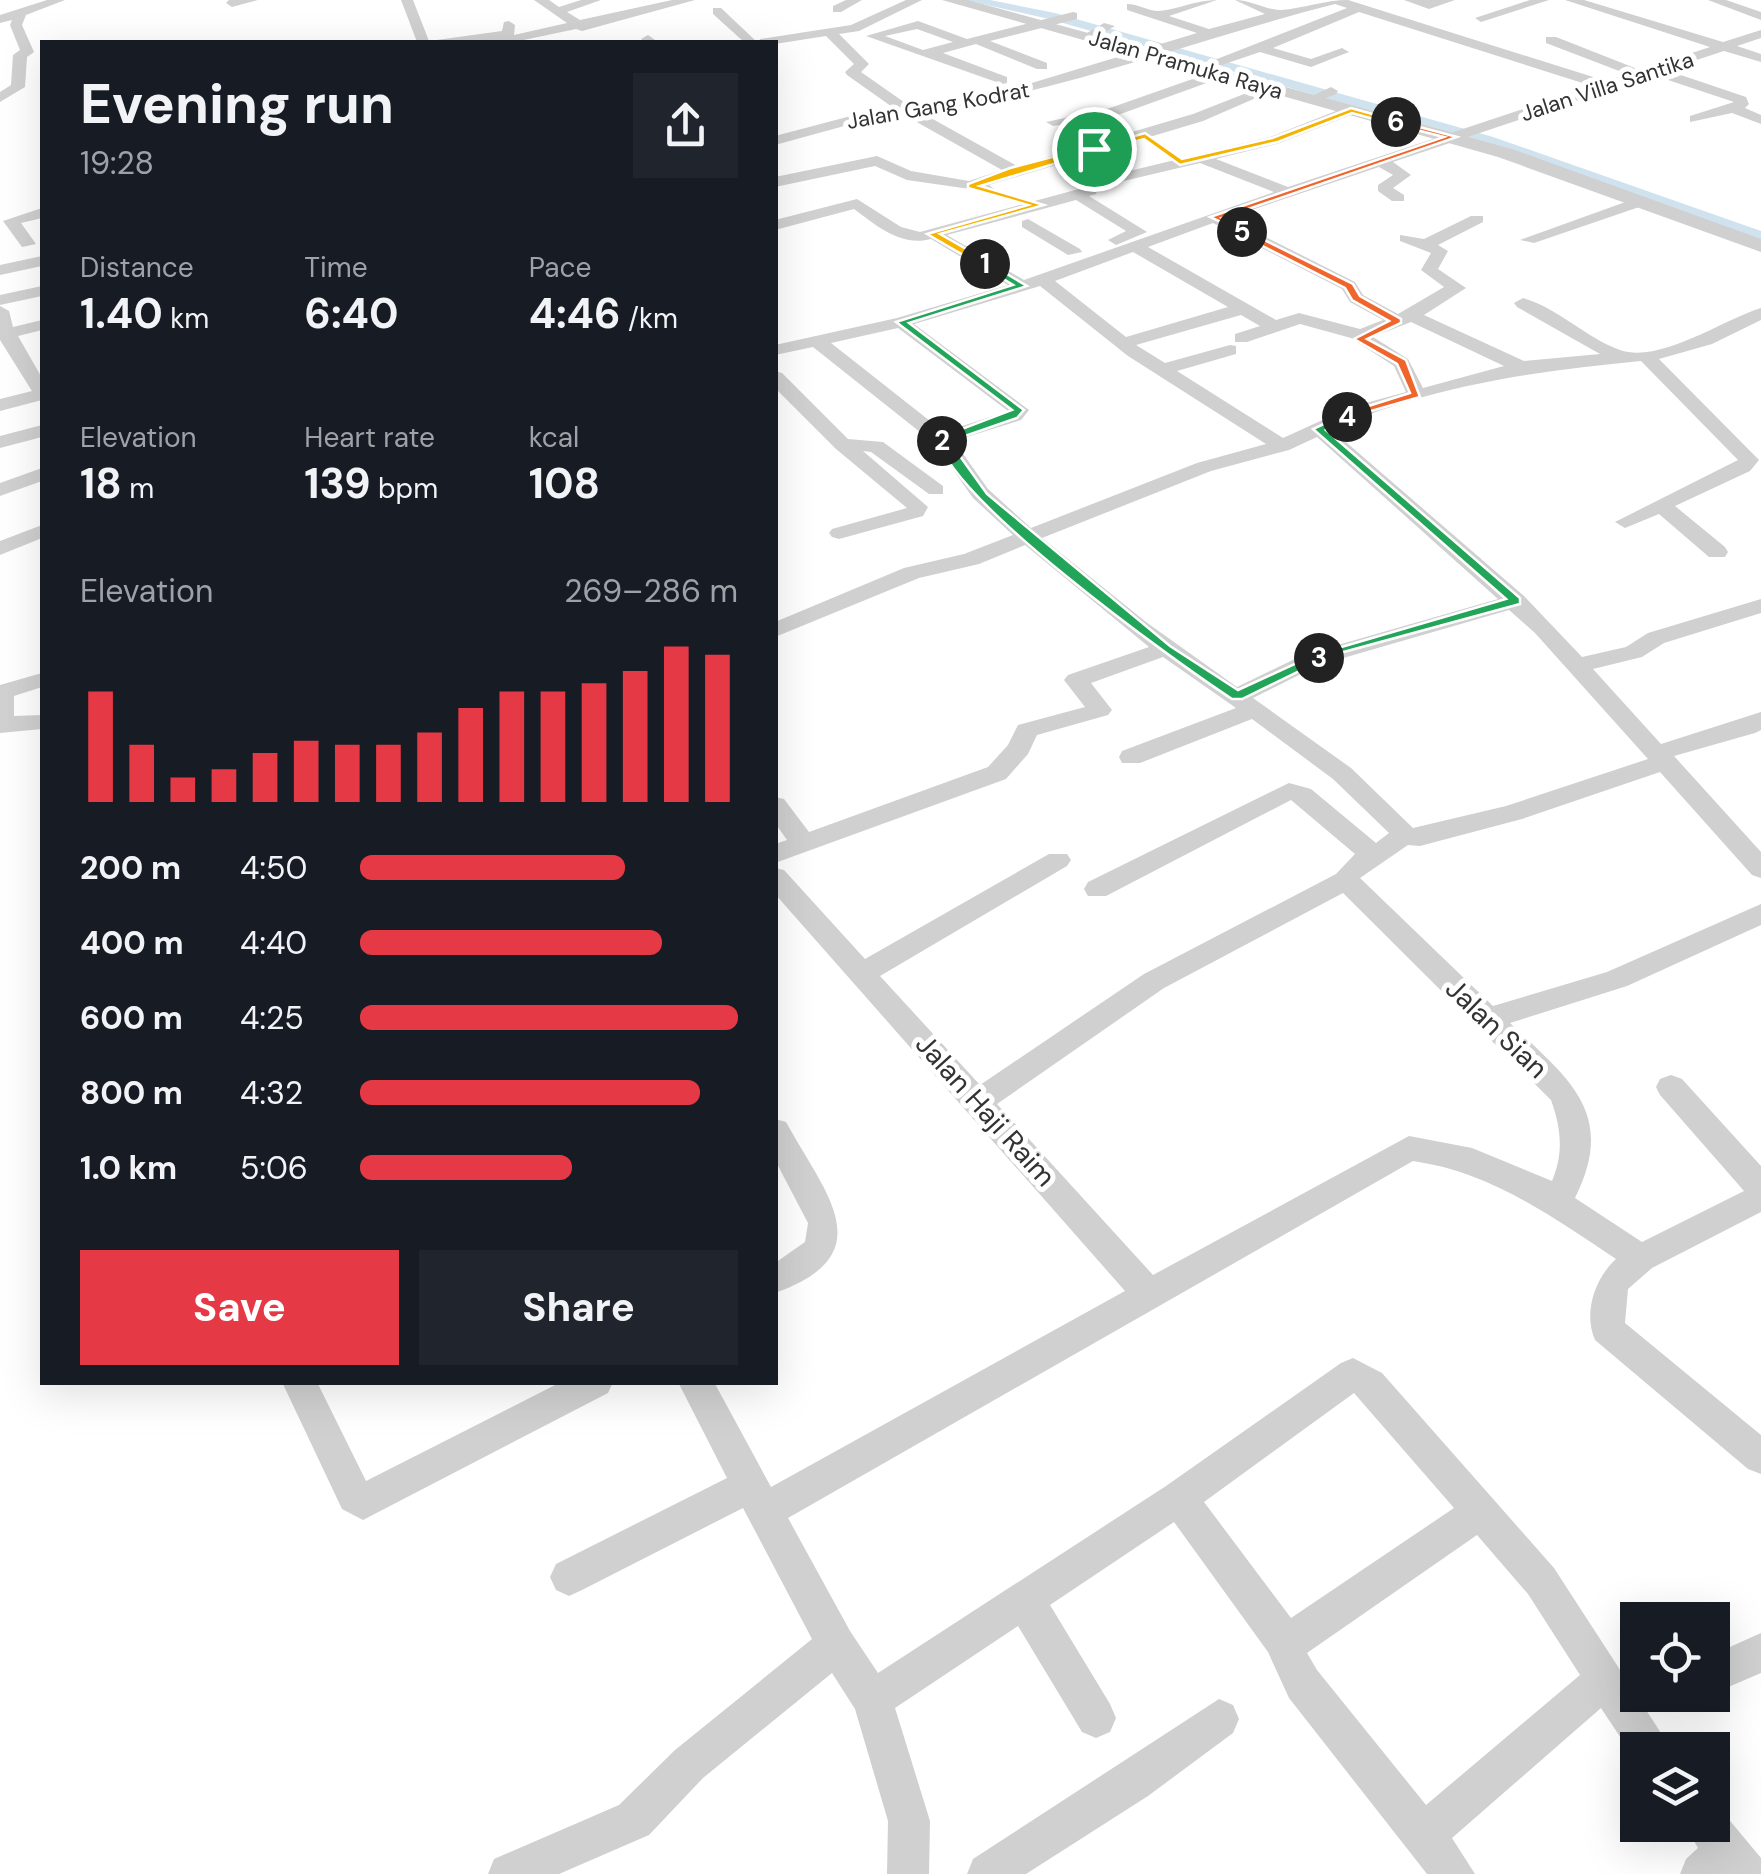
<!DOCTYPE html>
<html lang="en">
<head>
<meta charset="utf-8">
<style>
	body { margin:0; font-family:"DM Sans",sans-serif; background:#20242c; color:#f1f3f6; height:100vh; display:flex; flex-direction:column; font-size:38px; white-space:nowrap }
	* { box-sizing:border-box; margin:0 }
	p { font-size:32px; color:#9ea1a6 }
	.icon { flex:none; width:55px; height:55px; fill:none; stroke:currentColor; stroke-width:2; stroke-linecap:round; stroke-linejoin:round }
	.map { position:relative; flex:1; overflow:hidden }
	.panel { position:absolute; left:40px; top:40px; width:738px; height:1345px; display:flex; flex-direction:column; background:#171b24; border-radius:0px; box-shadow:0 10px 40px #0002 }
	.panel>* { flex:none }
	.controls { position:absolute; left:1620px; top:1602px; display:grid; gap:20px }
	.controls a { display:grid; place-items:center; width:110px; height:110px; border-radius:0px; background:#171b24; box-shadow:0 10px 40px #0002; font-size:50px }
	.pin { position:absolute; display:grid; place-items:center; width:85px; height:85px; color:#fff; margin:-42px; border:5px solid #fff; border-radius:50%; box-shadow:0 2px 10px #0007 }
	.km { position:absolute; width:50px; height:50px; margin:-25px; border-radius:50%; background:#222; color:#fff; font-size:28px; line-height:50px; text-align:center }
	.round { display:grid; place-items:center; flex:none; width:105px; height:105px; border-radius:0px; background:#20242c }
	.headline { display:flex; align-items:center; justify-content:space-between; height:170px; padding:0 40px }
	h1 { font-size:55px; font-weight:700; line-height:75px }
	.metrics { display:grid; grid-template-columns:repeat(3,1fr); gap:15px; height:170px; padding:10px 40px }
	.metrics div { display:grid; align-content:center }
	.metrics b { font-size:42px; font-weight:700 }
	.metrics small { font-size:28px; font-weight:400 }
	.metrics p { font-size:28px }
	.chart { height:280px; padding:20px 40px }
	.chart p { display:flex; justify-content:space-between }
	.chart svg { width:100%; height:180px; margin-top:10px; stroke:#e63946; stroke-width:6 }
	.button { display:flex; gap:20px; margin-top:auto; padding:20px 40px }
	.button a { flex:1; height:115px; border-radius:0px; background:#e63946; color:#fff; font-size:40px; font-weight:700; line-height:115px; text-align:center }
	.button a+a { background:#20242c; color:#f1f3f6 }
	ul { padding:0 40px; list-style:none; font-size:32px }
	li { display:grid; grid-template-columns:160px 120px 1fr; align-items:center; height:75px }
	li i { height:25px; border-radius:12px; background:#e63946 }
	.map>svg:first-child { display:block }
</style>
</head>
<body>
<div class="map">
<svg width="1761" height="1874" viewBox="0 0 1761 1874">
	<rect width="100%" height="100%" fill="#fff"/>
	<g fill="none" stroke-linecap="round" stroke-linejoin="round">
		<polygon fill="#cfe2ee" fill-rule="evenodd" points="965,0 990,0 1055,13 1493,137 1761,231 1761,241 1483,143 1049,19"/>
		<g fill="#d0d0d0" fill-rule="evenodd">
			<polygon points="47,0 65,0 26,15 22,25 34,52 27,57 25,87 0,102 0,92 11,85 13,55 20,50 10,25 12,20 0,23 0,15"/>
			<polygon points="229,0 258,0 232,7 226,3"/>
			<polygon points="401,0 413,0 429,41 502,31 504,22 509,21 515,25 514,35 567,23 534,0 549,0 559,7 581,0 601,0 567,12 580,20 672,0 695,0 582,31 576,29 514,42 417,42"/>
			<polygon points="846,0 862,0 841,12 833,12 833,6"/>
			<path d="M906,0H922L859,31L839,34L869,64L861,72L911,107L1002,92L1197,33L1127,10V4C1138,4 1148,11 1159,11C1179,9 1196,0 1217,0L1169,16L1209,29L1265,14L1235,0C1251,0 1268,11 1282,10C1305,8 1325,0 1348,0L1606,81L1627,74L1546,43V37H1556L1640,70L1710,47L1565,0H1584L1723,42L1761,30V38L1737,46L1761,54V62L1724,51L1666,70L1746,97L1749,104L1745,108L1761,115V124L1732,113L1690,122V116L1734,102L1653,75L1393,162L1411,175L1393,188L1404,195V201H1392L1378,191V185L1393,175L1379,167L1228,218L1355,282L1363,295L1398,314L1444,287L1421,270L1431,253L1400,241V235L1424,239L1471,216H1483V222L1438,245L1448,251L1438,269L1466,288L1424,315L1524,361L1600,354L1517,307L1514,303L1523,298C1558,308 1586,338 1620,350C1660,364 1724,319 1761,308V320L1712,344L1659,359L1759,460L1750,471L1675,506L1725,547L1728,552L1725,557H1709L1659,514L1625,528L1615,522L1738,460L1641,361C1536,371 1428,386 1332,430L1524,596L1582,657L1626,647L1648,633L1761,599V613L1664,643L1642,657L1593,669L1661,744L1761,712V730L1755,733L1674,756L1761,852V878L1752,875L1660,772L1522,819L1420,846L1408,845L1360,878L1493,1006L1607,972L1761,904V925L1627,986L1510,1023C1567,1078 1618,1112 1575,1198L1642,1242L1744,1191L1660,1095L1656,1087L1660,1079L1671,1075L1682,1079L1761,1166V1212L1652,1268L1628,1289L1625,1323L1761,1435V1474L1748,1469L1595,1340C1583,1313 1595,1278 1616,1259C1551,1216 1491,1172 1413,1161L788,1518L850,1631L878,1673L1166,1486L1341,1363L1353,1358L1382,1373L1554,1568L1672,1750H1638V1764L1601,1708L1452,1838L1475,1874H1427L1289,1698L1268,1652L1174,1522L1050,1605L1110,1704L1116,1718L1110,1732L1096,1738L1082,1732L1018,1626L895,1708L930,1821L929,1874H887L888,1821L855,1709L832,1673L703,1778L649,1835L559,1874H488L494,1859L619,1805L675,1750L812,1639L743,1508L582,1590L569,1596L556,1590L550,1577L556,1564L727,1478L678,1382H714L771,1487L1125,1291L775,894V868L784,870L865,959L1049,854H1067L1071,860L1067,866L880,976L980,1085L1144,974L1336,874L1355,854L1291,800L1106,896H1088L1084,889L1088,882L1289,783L1311,789L1376,843L1389,833L1333,779L1252,719L1140,763H1122L1119,757L1122,751L1236,708L1163,657L1091,683L1112,710L1108,715L1037,735L1028,754L1006,779L775,863V844L787,840L775,823V797L784,799L809,832L988,767L1008,745L1018,725L1085,707L1064,680L1068,675L1149,647L1025,545L979,564L919,578L775,637V622L904,568L964,554L1013,535L973,498L935,444L813,347L775,355V345L897,318L1008,285L931,239C901,247 877,226 854,209L775,230V220L857,199L901,227L920,232L1079,189L1088,181L1270,137L1346,107H1356V113L1280,143L1216,159L1288,187L1592,86L1359,12L1273,48L1311,59L1342,48L1349,52L1311,67L1260,52L1201,72L1194,68L1347,8L1335,4C1198,39 1064,91 922,113L1017,166L1193,114L1267,85L1279,88L1203,121L989,185L994,189L991,192L907,180L875,166L775,187V177L877,156L911,171L969,181L1002,170L906,116L848,125L775,145V136L847,117L895,109L847,75L845,72L854,64L826,36L775,44L759,42L760,39L851,25ZM1200,163L1274,192L1024,280L947,235L1076,200L1126,231L1108,240L1116,245L1147,232L1089,196L1096,194L1098,187ZM1213,223L1342,289L1350,302L1383,320L1360,329L1299,313L1276,320L1148,247ZM1133,252L1228,307L1126,337L1055,281ZM1040,286L1128,356L1266,444L1197,463L1031,528L988,489L954,441L1021,420L1029,410L914,324ZM1241,315L1260,326L1235,334V342H1247L1300,324L1351,338L1394,366L1406,392L1351,407L1283,438L1177,371L1236,354V346L1230,345L1165,363L1136,345ZM1411,322L1504,366L1423,388L1408,359L1373,337ZM898,328L1008,411L944,432L831,343ZM1317,437L1498,599L1303,655L1237,687L1146,622L1042,538L1211,471L1289,450ZM1509,610L1535,633L1648,759L1506,806L1413,828L1351,768L1253,698L1319,665ZM1343,893L1551,1100C1561,1128 1564,1153 1552,1181L1472,1148L1409,1136L1153,1275L997,1104L1164,988ZM1354,1393L1454,1508L1291,1618L1204,1502ZM1477,1535L1528,1594L1580,1675L1426,1805L1317,1670L1307,1653Z"/>
			<polygon points="1404,0 1455,0 1429,9"/>
			<polygon points="1530,0 1549,0 1481,22 1475,18"/>
			<polygon points="1708,0 1726,0 1761,12 1761,20"/>
			<polygon points="713,8 721,8 757,42 744,42 713,14"/>
			<path d="M1073,12L1077,13V19L990,41L1047,63V69H1037L976,44L943,53L1007,77V83L1002,84L866,36L918,21L967,39ZM917,29L953,42L923,50L885,36Z"/>
			<polygon points="1104,23 1115,26 1093,39 1082,36"/>
			<polygon points="648,35 658,42 644,42 641,39"/>
			<polygon points="1221,69 1228,73 1226,76 1115,116 1053,126 1046,122 1107,109"/>
			<polygon points="1331,87 1338,91 1336,94 1313,103 1306,99"/>
			<polygon points="1642,196 1648,198 1648,204 1534,243 1520,240"/>
			<polygon points="42,208 42,218 21,223 36,244 22,247 3,221"/>
			<polygon points="1028,219 1080,249 1082,252 1068,255 1022,227 1022,221"/>
			<polygon points="42,256 42,266 0,275 0,265"/>
			<polygon points="42,286 42,296 0,305 0,295"/>
			<polygon points="0,306 9,311 13,327 42,320 42,330 18,336 42,378 42,400 0,411 0,399 32,391 0,340"/>
			<polygon points="775,371 782,373 848,439 883,442 943,486 943,494 929,494 871,452 863,451 928,507 923,516 839,539 832,537 829,533 832,529 907,508 836,449 775,388"/>
			<polygon points="42,425 42,437 0,448 0,436"/>
			<polygon points="42,468 42,481 0,496 0,483"/>
			<polygon points="42,525 42,538 0,555 0,541"/>
			<polygon points="42,673 42,687 14,696 14,716 42,715 42,729 0,733 0,685"/>
			<path d="M775,1119L786,1122C824,1192 885,1254 775,1293V1263L805,1242L808,1223L775,1160Z"/>
			<polygon points="282,1382 317,1382 366,1481 561,1382 613,1382 608,1393 363,1520 342,1509"/>
			<polygon points="1761,1633 1761,1673 1712,1694 1712,1655"/>
			<polygon points="1219,1699 1233,1705 1239,1719 1233,1733 1148,1796 1026,1874 967,1874 973,1859"/>
			<polygon points="1712,1807 1721,1810 1761,1858 1761,1874 1680,1874 1686,1859 1698,1848 1685,1825 1712,1825"/>
		</g>
		<polygon fill="#d0d0d0" fill-rule="evenodd" points="942,0 968,0 1512,149 1761,239 1761,252 1498,157"/>
	</g>
	<polygon fill="#f5b400" stroke="#fff" stroke-width="2.5" points="1094,146 1097,151 980,186 1044,205 940,234 989,262 989,266 982,266 927,234 1028,205 968,188 968,184 1010,168"/>
	<polygon fill="#22a559" stroke="#fff" stroke-width="2.5" points="985,261 1027,286 909,323 1024,410 1017,418 942,444 938,438 1012,410 896,322 1013,285 982,266"/>
	<path fill="#22a559" stroke="#fff" stroke-width="2.5" d="M938,438H947L987,494L1170,646L1238,690L1314,655L1326,658L1242,699H1232C1174,661 948,498 938,438Z"/>
	<polygon fill="#22a559" stroke="#fff" stroke-width="2.5" points="1347,413 1351,419 1326,430 1520,598 1520,604 1314,660 1314,655 1506,599 1313,429"/>
	<polygon fill="#f0652b" stroke="#fff" stroke-width="2.5" points="1242,229 1353,284 1360,296 1401,319 1401,323 1367,339 1406,360 1420,397 1343,419 1343,414 1410,393 1397,364 1354,339 1389,321 1352,300 1345,288 1239,234"/>
	<polygon fill="#f0652b" stroke="#fff" stroke-width="2.5" points="1393,120 1457,137 1222,218 1246,230 1246,234 1210,217 1444,137 1393,124"/>
	<polygon fill="#f5b400" stroke="#fff" stroke-width="2.5" points="1351,108 1401,122 1396,125 1352,113 1278,142 1180,165 1144,139 1094,152 1090,149 1145,133 1182,159 1272,138"/>
	<g text-anchor="middle" stroke-width="10" stroke-linejoin="round" paint-order="stroke">
		<g font-size="22" fill="#333" stroke="#fff">
			<text transform="translate(1186 64) rotate(16)" y="8">Jalan Pramuka Raya</text>
			<text transform="translate(1607 86) rotate(-18)" y="8">Jalan Villa Santika</text>
			<text transform="translate(938 105) rotate(-10)" y="8">Jalan Gang Kodrat</text>
		</g>
		<g font-size="28" fill="#333" stroke="#fff">
			<text transform="translate(1497 1028) rotate(44)" y="10">Jalan Sian</text>
			<text transform="translate(986 1110) rotate(48)" y="10">Jalan Haji Raim</text>
		</g>
	</g>
</svg>
<div class="controls">
<a><svg class="icon" aria-label="locate" viewBox="0 0 24 24"><circle cx="12" cy="12" r="6"/><path d="M12 2v4M12 18v4M2 12h4M18 12h4"/></svg></a>
<a><svg class="icon" aria-label="layers" viewBox="0 0 24 24"><path d="M12 4l9 5-9 5-9-5zM3 14l9 5 9-5"/></svg></a>
</div>
<div class="pin" style="left:1094px;top:149px;background:#1e9e55"><svg class="icon" aria-label="arrive" viewBox="0 0 24 24"><path d="M6 21V4h12l-3 4 3 4H6"/></svg></div>
<b class="km" style="left:985px;top:264px">1</b>
<b class="km" style="left:942px;top:441px">2</b>
<b class="km" style="left:1319px;top:658px">3</b>
<b class="km" style="left:1347px;top:417px">4</b>
<b class="km" style="left:1242px;top:232px">5</b>
<b class="km" style="left:1396px;top:122px">6</b>
<section class="panel">
<div class="headline"><div><h1>Evening run</h1><p>19:28</p></div><a class="round"><svg class="icon" aria-label="share" viewBox="0 0 24 24"><path d="M12 15V3M7 8l5-5 5 5M5 13v7h14v-7"/></svg></a></div>
<div class="metrics">
<div><p>Distance</p><b>1.40<small> km</small></b></div>
<div><p>Time</p><b>6:40</b></div>
<div><p>Pace</p><b>4:46<small> /km</small></b></div>
</div>
<div class="metrics">
<div><p>Elevation</p><b>18<small> m</small></b></div>
<div><p>Heart rate</p><b>139<small> bpm</small></b></div>
<div><p>kcal</p><b>108</b></div>
</div>
<div class="chart"><p><span>Elevation</span>269–286 m</p>
<svg viewBox="0 0 160 44" preserveAspectRatio="none"><path d="M5 44V17M15 44V30M25 44V38M35 44V36M45 44V32M55 44V29M65 44V30M75 44V30M85 44V27M95 44V21M105 44V17M115 44V17M125 44V15M135 44V12M145 44V6M155 44V8"/></svg>
</div>
<ul>
<li><b>200 m</b>4:50<i style="width:70%"></i></li>
<li><b>400 m</b>4:40<i style="width:80%"></i></li>
<li><b>600 m</b>4:25<i style="width:100%"></i></li>
<li><b>800 m</b>4:32<i style="width:90%"></i></li>
<li><b>1.0 km</b>5:06<i style="width:56%"></i></li>
</ul>
<div class="button"><a>Save</a><a>Share</a></div>
</section>
</div>
</body>
</html>
